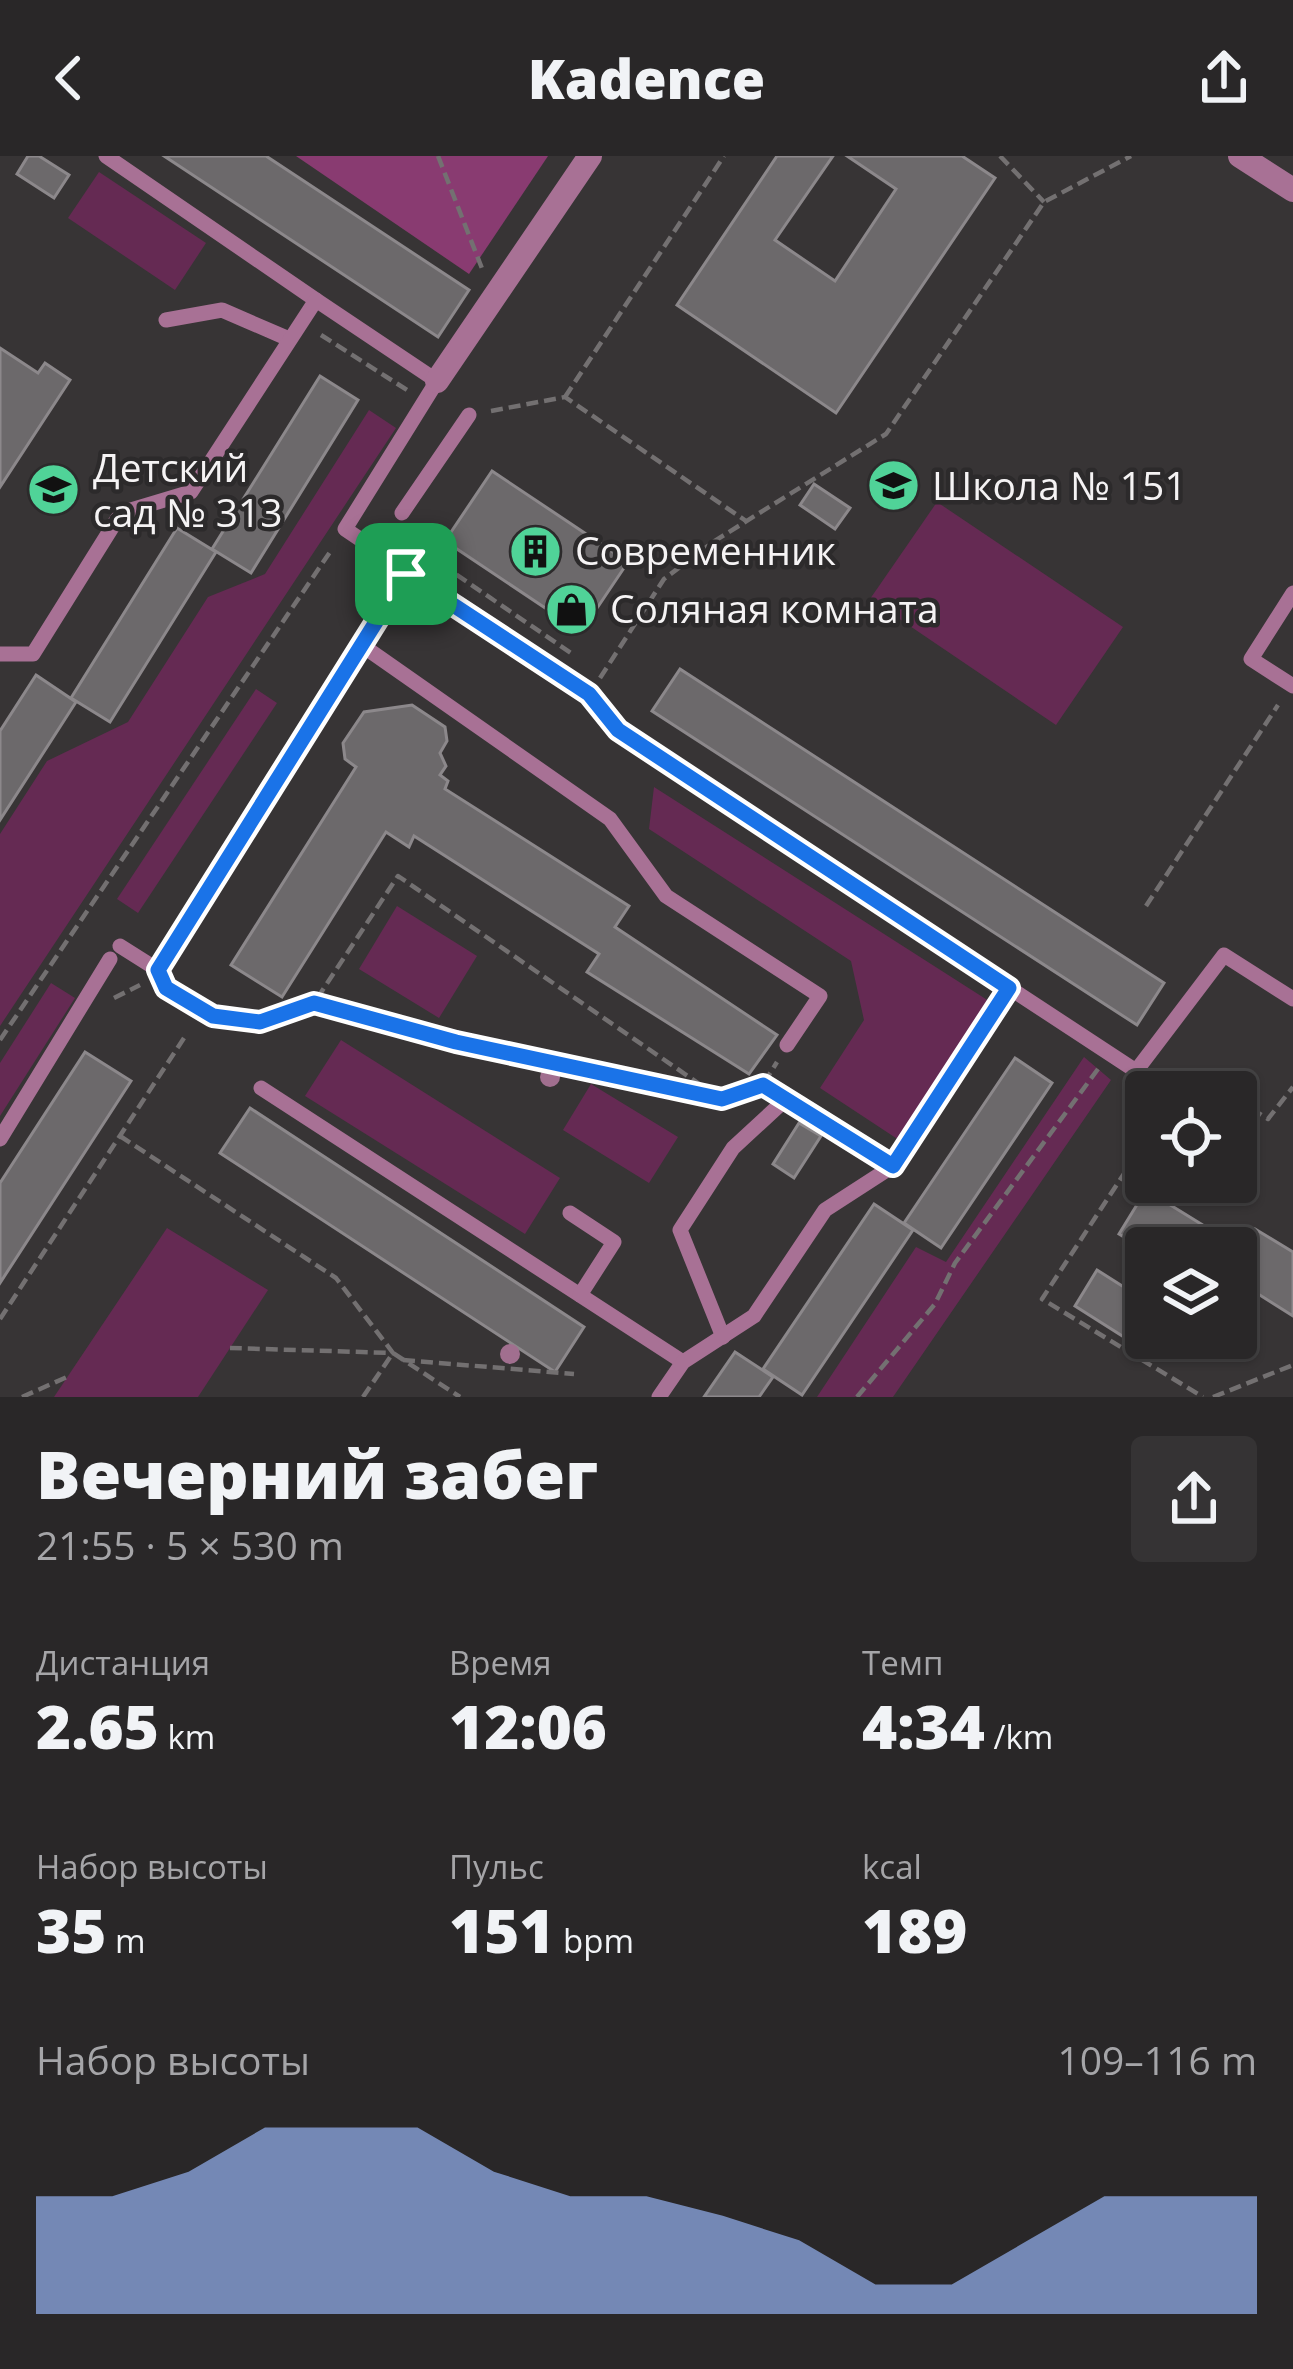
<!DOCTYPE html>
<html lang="ru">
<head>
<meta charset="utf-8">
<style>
	body { margin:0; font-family:"Open Sans",sans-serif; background:#353334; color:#f1f3f6; height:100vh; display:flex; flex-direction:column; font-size:45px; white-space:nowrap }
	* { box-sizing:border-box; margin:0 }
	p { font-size:39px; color:#a5a5a8 }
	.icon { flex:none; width:66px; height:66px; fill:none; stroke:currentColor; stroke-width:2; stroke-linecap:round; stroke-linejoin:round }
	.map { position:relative; height:1241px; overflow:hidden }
	.drawer { display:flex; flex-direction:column; background:#292728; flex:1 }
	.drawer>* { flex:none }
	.buttons { position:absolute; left:1125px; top:915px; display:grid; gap:24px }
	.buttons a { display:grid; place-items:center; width:132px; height:132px; border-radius:12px; background:#292728; box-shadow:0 3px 9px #0004,0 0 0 3px #454445; font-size:60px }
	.pin { position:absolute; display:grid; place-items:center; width:102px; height:102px; color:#fff; margin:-51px; border-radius:24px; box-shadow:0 6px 18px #0006 }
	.round { display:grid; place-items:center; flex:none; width:126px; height:126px; border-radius:12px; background:#353334 }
	.headline { display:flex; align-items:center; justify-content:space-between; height:204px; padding:0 36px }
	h1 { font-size:66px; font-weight:800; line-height:90px }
	.metrics { display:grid; grid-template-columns:repeat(3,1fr); gap:18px; height:204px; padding:12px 36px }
	.metrics div { display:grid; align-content:center }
	.metrics b { font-size:60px; font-weight:800 }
	.metrics small { font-size:33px; font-weight:400 }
	.metrics p { font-size:33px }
	.chart { height:336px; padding:24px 36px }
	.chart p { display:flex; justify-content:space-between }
	.chart svg { width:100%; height:216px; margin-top:12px; fill:#95b2f1; opacity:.7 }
	header { display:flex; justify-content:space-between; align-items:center; height:156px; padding:0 36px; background:#292728; font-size:54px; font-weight:800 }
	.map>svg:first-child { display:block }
</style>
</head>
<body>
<header><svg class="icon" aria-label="back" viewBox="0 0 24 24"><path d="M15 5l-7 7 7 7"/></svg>Kadence<svg class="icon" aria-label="share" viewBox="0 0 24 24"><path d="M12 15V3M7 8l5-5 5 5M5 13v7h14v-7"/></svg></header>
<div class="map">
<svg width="1293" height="1241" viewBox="0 0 1293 1241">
	<rect width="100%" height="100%" fill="#373435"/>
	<g fill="#652a53">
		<polygon points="99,16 206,87 175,134 68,62"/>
		<polygon points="369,254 396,272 0,870 0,678 47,605 128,566 208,441 265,418"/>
		<polygon points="937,346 1123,471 1056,569 870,443"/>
		<polygon points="256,533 277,547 138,757 117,743"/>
		<polygon points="654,631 992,847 902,986 820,932 864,864 851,805 649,673"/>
		<polygon points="397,750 477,800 439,862 359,813"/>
		<polygon points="51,827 75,842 0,960 0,907"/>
		<polygon points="341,884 560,1022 525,1078 305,940"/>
		<polygon points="1084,901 1111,924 893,1241 817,1241 916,1091 946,1106"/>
		<polygon points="591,928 678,981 649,1027 563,974"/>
		<polygon points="167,1072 268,1134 198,1241 54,1241"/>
	</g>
	<polygon fill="#893b71" points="296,0 548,0 469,118"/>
	<g fill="#6c696b" stroke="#8c888b" stroke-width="3">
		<polygon points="28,0 39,0 69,19 54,42 17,18"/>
		<polygon points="164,0 266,0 469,134 438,181"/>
		<polygon points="777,0 833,0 775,84 835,125 896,33 847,0 962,0 995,22 836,257 677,149"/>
		<polygon points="0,192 38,217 45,207 70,224 0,331"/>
		<polygon points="320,220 358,244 251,417 212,393"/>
		<polygon points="492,315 628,406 581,476 445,385"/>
		<polygon points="814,328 850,352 835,373 800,349"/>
		<polygon points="177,372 216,396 110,566 71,542"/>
		<polygon points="680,513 1164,827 1137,869 652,555"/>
		<polygon points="36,519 76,546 0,664 0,575"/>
		<polygon points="412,549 445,571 447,585 440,597 446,610 440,619 448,625 445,633 629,750 615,771 777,879 749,918 587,816 599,798 414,680 409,691 386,676 282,841 231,809 356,611 345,603 343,587 364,556"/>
		<polygon points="85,896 131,925 0,1127 0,1027"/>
		<polygon points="1015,902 1052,927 941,1092 904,1067"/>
		<polygon points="250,952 584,1171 555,1216 220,997"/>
		<polygon points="799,967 821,980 794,1022 773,1008"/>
		<polygon points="1146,1034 1240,1092 1142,1092 1119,1078"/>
		<polygon points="874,1048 913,1074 802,1239 763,1213"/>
		<polygon points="1255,1073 1293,1096 1293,1160 1236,1124 1236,1104"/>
		<polygon points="1097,1114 1146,1145 1146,1195 1075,1150"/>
		<polygon points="735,1196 773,1221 759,1241 704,1241"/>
	</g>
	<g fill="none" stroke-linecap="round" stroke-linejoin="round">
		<g stroke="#737071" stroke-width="4.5" stroke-dasharray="12 6" stroke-linecap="butt">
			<polyline points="438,0 483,115"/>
			<polyline points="1000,0 1044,46"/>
			<polyline points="321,179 407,234"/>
			<polyline points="565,241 724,0"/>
			<polyline points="491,255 565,241 746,365"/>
			<polyline points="397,378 571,497"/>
			<polyline points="600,522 664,423 713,386 886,278 1044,46 1131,0"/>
			<polyline points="1146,750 1278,549"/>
			<polyline points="114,842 140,829"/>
			<polyline points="314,847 456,886 717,942"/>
			<polyline points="233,862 260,866 314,847 398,720 721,943 763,929"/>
			<polyline points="0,884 332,393"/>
			<polyline points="764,927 777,906"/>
			<polyline points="1177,936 1192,915 1225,936"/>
			<polyline points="1236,943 1268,963 1293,931"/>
			<polyline points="120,980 336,1122 393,1197 230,1192"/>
			<polyline points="1146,984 1042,1143 1203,1241"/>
			<polyline points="0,1163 184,882"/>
			<polyline points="403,1204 574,1218"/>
			<polyline points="22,1241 67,1221"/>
			<polyline points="363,1241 393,1197 460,1241"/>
			<polyline points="857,1241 935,1148 955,1107 1098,913"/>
			<polyline points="1213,1241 1293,1209"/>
		</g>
		<g stroke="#a87195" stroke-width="15">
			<polyline points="106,0 316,144"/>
			<polyline points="166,164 222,154 289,183"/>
			<polyline points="402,357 469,259"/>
			<polyline points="1293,437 1251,503 1293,530"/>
			<polyline points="363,490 610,663 666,740 820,840 787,889"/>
			<polyline points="0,498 33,498 121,357 191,336 316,144 437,225 345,373 589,538 618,575 1136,915 1224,799 1293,843"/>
			<polyline points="120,790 158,814"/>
			<polyline points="213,860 166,832 158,814 406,417"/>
			<polyline points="261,932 683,1206"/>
			<polyline points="0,983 110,803"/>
			<polyline points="570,1057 614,1086 580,1139"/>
			<polyline points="723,1181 680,1074 733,992 785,944 893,1010"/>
			<polyline points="659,1241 683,1206 754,1160 825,1054 893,1010 1009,832"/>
		</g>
		<g stroke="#a87195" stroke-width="24">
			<polyline points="1240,0 1293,34"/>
			<polyline points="437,225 590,0"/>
		</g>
	</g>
	<g fill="#a16f8f">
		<circle cx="550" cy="921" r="10"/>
		<circle cx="510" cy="1198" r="10"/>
	</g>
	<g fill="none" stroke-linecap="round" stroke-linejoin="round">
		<defs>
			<polygon id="route" points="406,418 589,538 618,574 1009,832 893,1010 763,929 722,943 456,886 314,847 260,866 213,860 166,832 158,814"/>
		</defs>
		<use href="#route" stroke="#fff" stroke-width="24"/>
		<use href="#route" stroke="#1a73e8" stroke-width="15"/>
	</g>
	<defs>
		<symbol id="school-disc" viewBox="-11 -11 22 22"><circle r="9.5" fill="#50d398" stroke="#2c2a2b"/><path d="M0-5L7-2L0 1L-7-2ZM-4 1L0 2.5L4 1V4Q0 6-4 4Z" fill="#111"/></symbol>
		<symbol id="building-disc" viewBox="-11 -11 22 22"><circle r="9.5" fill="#50d398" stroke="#2c2a2b"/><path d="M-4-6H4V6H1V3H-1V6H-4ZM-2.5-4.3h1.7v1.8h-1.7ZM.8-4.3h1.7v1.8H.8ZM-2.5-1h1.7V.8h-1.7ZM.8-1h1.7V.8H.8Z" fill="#111"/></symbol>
		<symbol id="shop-disc" viewBox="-11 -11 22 22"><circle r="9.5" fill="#50d398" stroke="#2c2a2b"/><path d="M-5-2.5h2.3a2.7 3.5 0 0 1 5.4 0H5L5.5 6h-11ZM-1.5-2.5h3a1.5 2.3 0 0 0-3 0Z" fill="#111"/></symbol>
	</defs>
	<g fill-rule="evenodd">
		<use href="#school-disc" x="864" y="300" width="59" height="59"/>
		<use href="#school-disc" x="24" y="304" width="59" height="59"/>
		<use href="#building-disc" x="506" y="366" width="59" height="59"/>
		<use href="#shop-disc" x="542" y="424" width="59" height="59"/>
	</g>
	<g text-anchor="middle" stroke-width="9" stroke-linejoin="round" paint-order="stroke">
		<g font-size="39" fill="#f5f3f4" stroke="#2c2a2b" text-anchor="start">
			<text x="93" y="326">Детский<tspan x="93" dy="45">сад № 313</tspan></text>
			<text x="932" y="344">Школа № 151</text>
			<text x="575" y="409">Современник</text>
			<text x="610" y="467">Соляная комната</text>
		</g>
	</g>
</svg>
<div class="buttons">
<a><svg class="icon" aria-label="locate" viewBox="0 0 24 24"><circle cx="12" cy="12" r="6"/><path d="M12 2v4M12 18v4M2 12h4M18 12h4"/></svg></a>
<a><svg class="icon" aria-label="layers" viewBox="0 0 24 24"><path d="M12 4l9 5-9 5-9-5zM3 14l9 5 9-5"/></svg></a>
</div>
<div class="pin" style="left:406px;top:418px;background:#1e9e55"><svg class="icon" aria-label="arrive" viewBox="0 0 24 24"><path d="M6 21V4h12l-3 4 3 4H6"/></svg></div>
</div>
<section class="drawer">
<div class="headline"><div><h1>Вечерний забег</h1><p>21:55 · 5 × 530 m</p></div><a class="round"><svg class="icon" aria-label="share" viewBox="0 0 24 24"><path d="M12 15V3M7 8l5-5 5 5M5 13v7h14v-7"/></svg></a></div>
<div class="metrics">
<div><p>Дистанция</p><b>2.65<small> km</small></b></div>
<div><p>Время</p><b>12:06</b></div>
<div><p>Темп</p><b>4:34<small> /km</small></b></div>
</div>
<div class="metrics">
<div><p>Набор высоты</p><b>35<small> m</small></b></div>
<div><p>Пульс</p><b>151<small> bpm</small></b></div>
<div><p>kcal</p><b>189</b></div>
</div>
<div class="chart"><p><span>Набор высоты</span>109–116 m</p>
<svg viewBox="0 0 160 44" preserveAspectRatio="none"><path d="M0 44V20L10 20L20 15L30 6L40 6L50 6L60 15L70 20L80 20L90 24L100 29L110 38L120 38L130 29L140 20L150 20L160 20V44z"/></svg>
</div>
</section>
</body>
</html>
